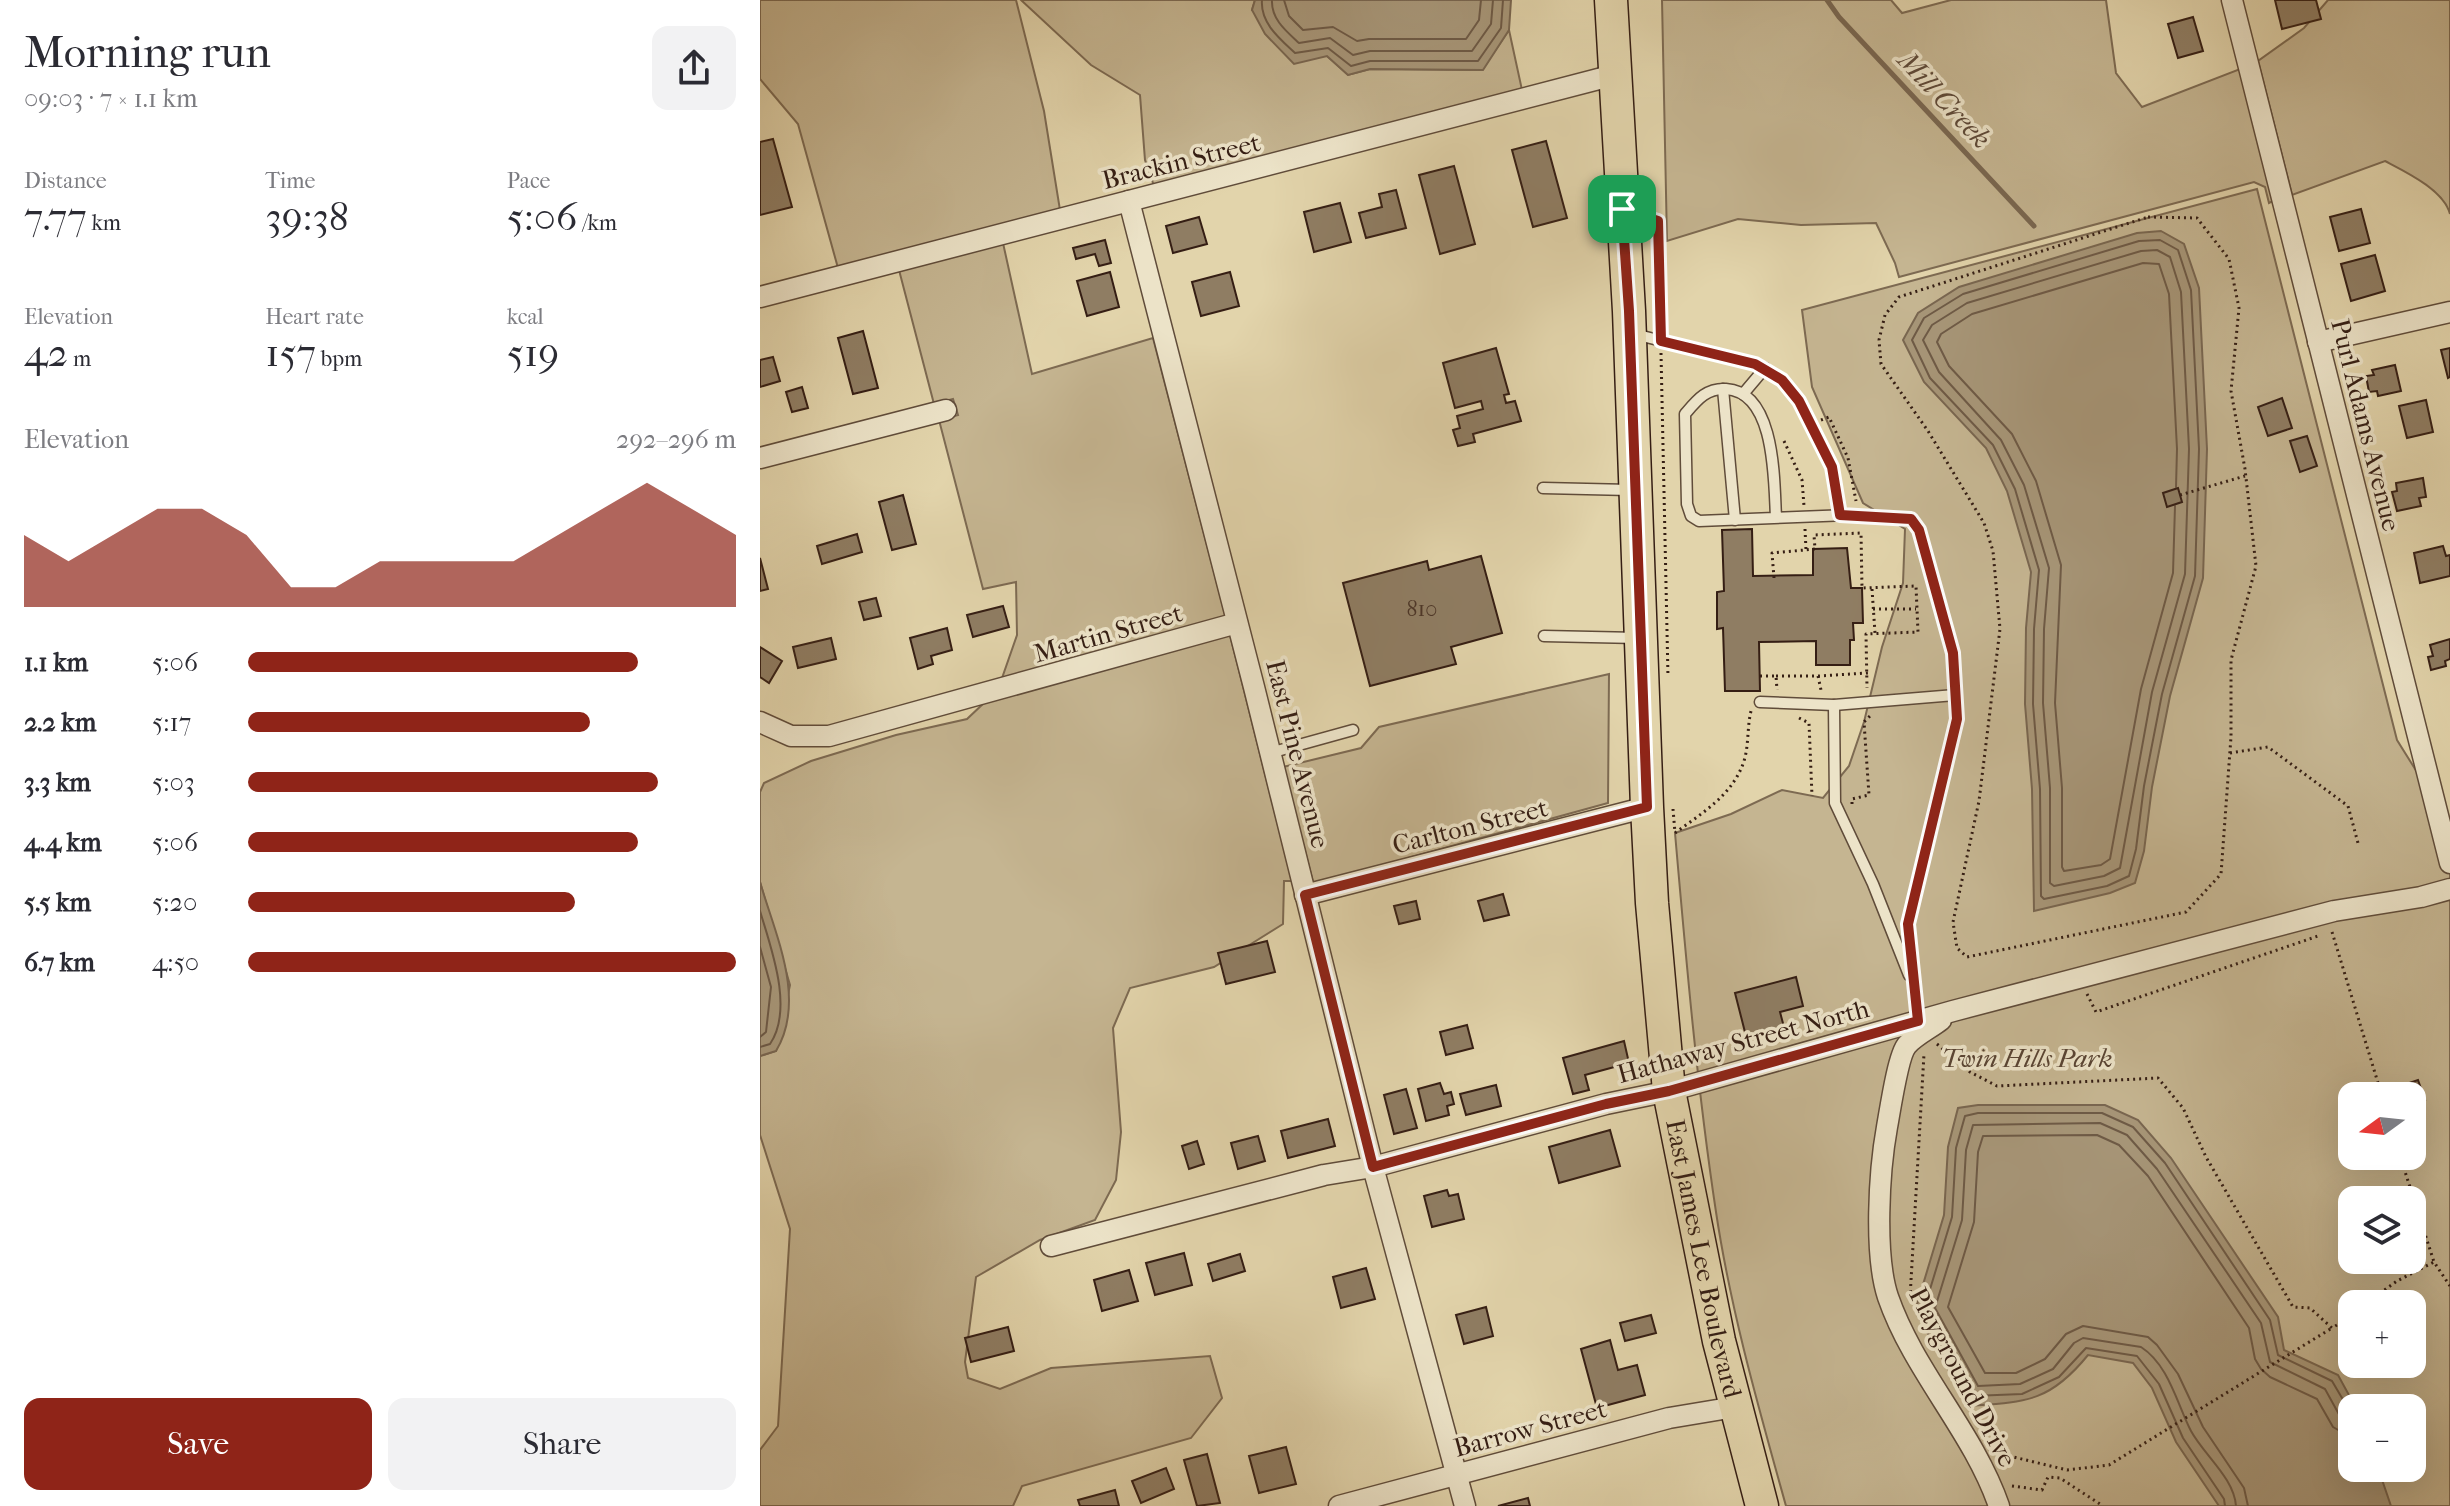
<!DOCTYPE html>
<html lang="en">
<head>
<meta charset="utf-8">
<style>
	body { margin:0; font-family:"IM FELL French Canon",serif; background:#f2f2f3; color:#2b2b33; height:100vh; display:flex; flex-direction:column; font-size:30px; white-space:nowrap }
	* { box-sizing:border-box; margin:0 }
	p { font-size:26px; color:#7c7c81 }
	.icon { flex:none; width:44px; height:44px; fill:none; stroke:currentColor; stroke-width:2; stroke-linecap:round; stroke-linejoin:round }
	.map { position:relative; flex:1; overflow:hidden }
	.panel { display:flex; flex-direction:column; background:#fff; width:760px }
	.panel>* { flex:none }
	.needle { width:52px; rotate:255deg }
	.controls { position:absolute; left:1578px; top:1082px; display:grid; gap:16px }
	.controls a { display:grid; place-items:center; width:88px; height:88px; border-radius:16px; background:#fff; box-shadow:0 8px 32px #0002; font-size:40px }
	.pin { position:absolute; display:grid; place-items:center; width:68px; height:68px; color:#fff; margin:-34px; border-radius:16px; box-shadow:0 4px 12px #0006 }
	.round { display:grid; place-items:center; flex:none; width:84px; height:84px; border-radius:16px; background:#f2f2f3 }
	.summary { display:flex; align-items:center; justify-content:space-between; height:136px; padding:0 24px }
	h1 { font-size:44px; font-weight:600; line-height:60px }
	.stats { display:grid; grid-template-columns:repeat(3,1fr); gap:12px; height:136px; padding:8px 24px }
	.stats div { display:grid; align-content:center }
	.stats b { font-size:40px; font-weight:600 }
	.stats small { font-size:22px; font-weight:400 }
	.stats p { font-size:22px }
	.chart { height:224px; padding:16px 24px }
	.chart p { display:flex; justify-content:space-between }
	.chart svg { width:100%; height:144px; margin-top:8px; fill:#8f2418; opacity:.7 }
	.button { display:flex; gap:16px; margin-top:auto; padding:16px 24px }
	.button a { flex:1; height:92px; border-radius:16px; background:#8f2418; color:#fff; font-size:32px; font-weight:600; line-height:92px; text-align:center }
	.button a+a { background:#f2f2f3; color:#2b2b33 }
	ul { padding:0 24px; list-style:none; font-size:26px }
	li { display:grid; grid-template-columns:128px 96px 1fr; align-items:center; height:60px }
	li i { height:20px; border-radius:10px; background:#8f2418 }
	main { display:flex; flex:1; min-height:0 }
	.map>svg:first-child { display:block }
</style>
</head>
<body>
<main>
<section class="panel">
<div class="summary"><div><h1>Morning run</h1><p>09:03 · 7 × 1.1 km</p></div><a class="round"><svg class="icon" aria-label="share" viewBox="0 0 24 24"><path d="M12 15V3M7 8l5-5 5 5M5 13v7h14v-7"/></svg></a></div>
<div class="stats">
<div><p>Distance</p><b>7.77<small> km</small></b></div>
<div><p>Time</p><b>39:38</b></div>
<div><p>Pace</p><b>5:06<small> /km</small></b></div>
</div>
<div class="stats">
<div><p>Elevation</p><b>42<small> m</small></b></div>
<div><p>Heart rate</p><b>157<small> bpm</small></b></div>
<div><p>kcal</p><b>519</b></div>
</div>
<div class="chart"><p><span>Elevation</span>292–296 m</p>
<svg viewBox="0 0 160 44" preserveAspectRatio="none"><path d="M0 44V22L10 30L20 22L30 14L40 14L50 22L60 38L70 38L80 30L90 30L100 30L110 30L120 22L130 14L140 6L150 14L160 22V44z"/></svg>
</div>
<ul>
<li><b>1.1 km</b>5:06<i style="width:80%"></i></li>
<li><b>2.2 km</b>5:17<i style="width:70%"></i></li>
<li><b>3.3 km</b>5:03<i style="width:84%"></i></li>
<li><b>4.4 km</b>5:06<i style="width:80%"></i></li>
<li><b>5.5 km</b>5:20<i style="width:67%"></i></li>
<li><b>6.7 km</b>4:50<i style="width:100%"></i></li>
</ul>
<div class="button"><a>Save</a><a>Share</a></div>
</section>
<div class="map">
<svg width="1690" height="1506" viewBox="0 0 1690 1506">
	<rect width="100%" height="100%" fill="#e2d4ab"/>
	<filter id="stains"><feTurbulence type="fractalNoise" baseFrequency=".0025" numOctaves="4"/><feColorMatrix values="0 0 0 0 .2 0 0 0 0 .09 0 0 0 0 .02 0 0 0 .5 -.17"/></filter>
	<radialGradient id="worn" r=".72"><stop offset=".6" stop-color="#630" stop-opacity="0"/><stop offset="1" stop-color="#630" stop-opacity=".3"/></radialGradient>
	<g fill="#c5b591" stroke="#7d6a52" stroke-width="2" fill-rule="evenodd">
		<polygon points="0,0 256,0 284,111 300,210 78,268 38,124 0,79"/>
		<polygon points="261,0 495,0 492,10 567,56 588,75 610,69 722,70 749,30 762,90 394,186 385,160 380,95 331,65"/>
		<polygon points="902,0 1131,0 1142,13 1191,0 1346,0 1356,73 1382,107 1480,69 1513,201 1509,203 1505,187 1494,182 1139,277 1135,263 1116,223 1041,225 978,219 907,241"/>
		<path d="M1568,0H1690V214C1684,190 1646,172 1625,161L1532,195L1498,61L1544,28Z"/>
		<path d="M1497,189L1637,740L1690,825V1506H1026C999,1409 971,1312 956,1212C937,1086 926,959 915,833L971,814L1022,790L1063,798L1089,766L1104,722L1122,647L1143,583L1145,529L1103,503L1052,387L1042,310ZM1592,1096H1652V1156H1592ZM1592,1200H1652V1260H1592ZM1592,1304H1652V1364H1592ZM1592,1408H1652V1468H1592Z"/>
		<polygon points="243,243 272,374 393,338 466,618 241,681 257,635 256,582 223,589 179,420 198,415 193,399 174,404 139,270"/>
		<polygon points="470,635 532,881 524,881 523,924 454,967 370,988 353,1028 361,1132 356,1180 335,1220 280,1240 216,1277 205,1362 208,1378 240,1389 291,1368 450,1356 462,1398 431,1438 262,1486 253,1506 0,1506 0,1450 18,1426 30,1229 0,1135 0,1056 16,1051 30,985 0,882 0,792 4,783 51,761 136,735 207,719 224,703"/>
		<polygon points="849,674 848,803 561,882 553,882 523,767 601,748 619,727"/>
	</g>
	<g fill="#a79678" stroke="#796650" stroke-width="2">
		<polygon points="495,0 751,0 749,30 723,70 610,69 588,75 567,56 534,64 505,34 492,10"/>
		<polygon points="1401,231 1424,244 1439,288 1447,449 1443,578 1410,696 1392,787 1384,851 1375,883 1350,893 1274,911 1272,789 1265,704 1266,628 1271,572 1247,491 1226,448 1164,382 1143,340 1158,313 1199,287 1377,233"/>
		<path d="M0,882C15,934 47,1000 16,1051L0,1056Z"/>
		<path d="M1218,1105H1345L1378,1120L1411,1158L1518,1317L1524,1350L1578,1375L1596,1408H1592V1468H1618L1631,1506H1459L1416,1442L1392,1388L1373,1363L1328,1355C1290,1402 1266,1402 1209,1406L1155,1311L1184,1215L1188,1147L1198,1108Z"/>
	</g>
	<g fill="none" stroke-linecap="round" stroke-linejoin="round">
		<g stroke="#6e5a46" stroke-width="2">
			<path d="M502,0C500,23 520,39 535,53L568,48L591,66L610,61H718L741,28L743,0"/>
			<path d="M512,0C511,19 526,31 539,43L570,38L593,55L610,51H712L731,24L733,0"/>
			<polyline points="524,0 529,16 543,30 573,27 597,41 609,39 706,39 719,20 721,0"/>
			<polygon points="1400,240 1418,250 1431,290 1439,449 1435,576 1402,694 1384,786 1376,849 1369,876 1347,886 1284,899 1281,896 1280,789 1273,704 1274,629 1279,570 1255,489 1233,445 1170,378 1152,340 1164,318 1203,294 1379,241"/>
			<polygon points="1397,250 1410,257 1421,292 1429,449 1425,574 1392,692 1360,868 1344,876 1294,886 1290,883 1290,788 1283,703 1284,629 1289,568 1264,485 1241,440 1179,372 1163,340 1172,325 1207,303 1381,251"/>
			<polyline points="1415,506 1413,573 1381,689 1350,859 1341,865 1304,871 1302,867 1302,788 1295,703 1301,565 1276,481 1252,434 1189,366 1177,342 1181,334 1212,314 1383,263 1399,264 1409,294 1417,449 1416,487"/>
			<path d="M0,911C11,948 34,1009 10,1044L0,1047"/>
			<polyline points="0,947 11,987 6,1032 0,1037"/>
			<polyline points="1465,1506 1464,1499 1423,1438 1399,1384 1377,1356 1326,1348 1299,1377 1262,1394 1212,1396 1164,1309 1192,1217 1196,1148 1205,1116 1218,1113 1342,1113 1373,1127 1405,1163 1510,1320 1518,1355 1572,1381 1592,1415"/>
			<path d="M1476,1506C1474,1478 1444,1455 1431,1431C1417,1404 1409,1365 1381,1347L1323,1338L1314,1343L1293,1369L1260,1384L1218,1386L1175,1308L1202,1220L1206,1150L1213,1125L1340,1123L1367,1135L1397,1169L1501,1323L1510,1362L1565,1389L1581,1418L1592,1425"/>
			<polyline points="1488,1506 1484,1488 1443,1427 1418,1374 1397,1345 1388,1337 1323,1326 1306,1334 1285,1359 1256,1373 1225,1373 1188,1307 1214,1222 1218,1152 1223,1136 1337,1135 1359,1145 1388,1176 1489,1328 1495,1359 1501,1369 1510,1377 1557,1399 1573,1427 1592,1438"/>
		</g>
		<polyline stroke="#796650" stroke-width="5" points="1067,0 1079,17 1274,226"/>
	</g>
	<g fill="#8f7d63" stroke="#351e14" stroke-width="2">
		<polygon points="1515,0 1556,0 1561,19 1522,29"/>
		<polygon points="1433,17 1443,51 1418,58 1408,24"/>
		<polygon points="13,139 32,207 0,215 0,142"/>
		<polygon points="786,141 807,218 773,227 752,150"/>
		<polygon points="694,166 715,244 680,254 659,175"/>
		<polygon points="636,190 646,228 606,238 599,213 622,207 619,194"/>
		<polygon points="580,203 591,242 554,252 544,212"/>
		<polygon points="1601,209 1610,243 1579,251 1570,217"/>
		<polygon points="439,217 447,244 413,253 406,226"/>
		<polygon points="345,240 351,263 339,266 335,254 316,259 313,248"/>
		<polygon points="1615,255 1625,291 1591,301 1581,264"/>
		<polygon points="350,272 359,307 327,316 317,281"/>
		<polygon points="470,272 479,306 441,316 432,282"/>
		<polygon points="103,331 118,388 93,394 78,338"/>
		<polygon points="736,348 749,394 744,395 746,403 755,401 761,421 713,434 715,442 698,446 693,430 700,428 697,416 723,409 721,401 695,408 683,363"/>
		<polygon points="1690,348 1690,377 1688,378 1681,350"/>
		<polygon points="13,357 20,381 0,387 0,360"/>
		<polygon points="1635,365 1641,391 1618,396 1617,391 1609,392 1606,376 1614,375 1612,370"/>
		<polygon points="42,387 48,408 32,412 26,392"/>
		<polygon points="1522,398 1532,428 1508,436 1498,407"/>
		<polygon points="1666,400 1673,432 1647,438 1639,406"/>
		<polygon points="1547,436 1557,466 1540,472 1530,441"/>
		<polygon points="1663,478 1666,497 1659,498 1661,506 1637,511 1632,492 1637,491 1636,483"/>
		<polygon points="1418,488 1422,502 1407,507 1403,493"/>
		<polygon points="143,495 156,544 132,550 119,502"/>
		<polygon points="992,529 993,576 1053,575 1053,549 1087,548 1091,588 1102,588 1103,623 1093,623 1094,640 1090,640 1090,665 1056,665 1056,641 999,642 1000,691 965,691 963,628 957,629 957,592 964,591 962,530"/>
		<polygon points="97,534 102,552 62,564 57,546"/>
		<polygon points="1683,546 1686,556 1690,555 1690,576 1660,583 1654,553"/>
		<polygon points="721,556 742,633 691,647 696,664 610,686 583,583 667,561 669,570"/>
		<polygon points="0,558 8,589 0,591"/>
		<polygon points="116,598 121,616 104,620 99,602"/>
		<polygon points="243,606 249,627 213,637 207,615"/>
		<polygon points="187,628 192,650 171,656 173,664 158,669 150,638"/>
		<polygon points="71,638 76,659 38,668 33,647"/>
		<polygon points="1690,639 1690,659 1685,661 1686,666 1671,670 1668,657 1673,656 1670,645"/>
		<polygon points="0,647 22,661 9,683 0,677"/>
		<polygon points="743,894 749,915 724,921 718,901"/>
		<polygon points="656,901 660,919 639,924 634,906"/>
		<polygon points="507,941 515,972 466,984 458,953"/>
		<polygon points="1036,977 1043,1006 1020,1012 1025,1031 987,1040 975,993"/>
		<polygon points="707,1025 713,1048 686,1055 680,1032"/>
		<polygon points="864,1041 869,1063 825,1075 829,1090 813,1094 803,1058"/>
		<polygon points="1658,1080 1665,1100 1652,1105 1652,1096 1644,1096 1640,1086"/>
		<polygon points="680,1083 684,1094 691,1092 694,1104 687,1106 689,1115 666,1121 658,1089"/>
		<polygon points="736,1085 741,1106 706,1115 700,1094"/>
		<polygon points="646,1089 657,1128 634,1134 624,1095"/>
		<polygon points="568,1119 575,1146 528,1158 521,1131"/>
		<polygon points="850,1130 860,1166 799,1183 789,1147"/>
		<polygon points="498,1136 505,1161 478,1169 471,1143"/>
		<polygon points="437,1141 444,1164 429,1169 422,1146"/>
		<polygon points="687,1190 689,1196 698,1194 704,1219 672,1227 664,1196"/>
		<polygon points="424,1253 432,1285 395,1295 386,1263"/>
		<polygon points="480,1254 485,1271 453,1281 448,1264"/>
		<polygon points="606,1268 615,1299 581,1308 573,1277"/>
		<polygon points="369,1270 378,1301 342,1311 334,1280"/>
		<polygon points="726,1307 733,1336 704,1344 696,1315"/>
		<polygon points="891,1315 896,1333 865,1341 860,1323"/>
		<polygon points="248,1327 254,1351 211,1362 205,1338"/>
		<polygon points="850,1340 858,1370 877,1365 885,1395 837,1408 821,1349"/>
		<polygon points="526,1447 536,1484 499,1493 489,1456"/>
		<polygon points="447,1454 460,1503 437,1506 424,1460"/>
		<polygon points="406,1468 414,1489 381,1503 372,1481"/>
		<polygon points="355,1490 359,1506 320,1506 318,1500"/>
		<polygon points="768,1498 770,1506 738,1506"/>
	</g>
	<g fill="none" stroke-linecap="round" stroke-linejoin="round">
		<defs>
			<g id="service">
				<polyline points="874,334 995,364 1022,380 1039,401 1072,467 1080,515"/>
				<polyline points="963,389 975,520"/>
				<polyline points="983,394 1005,368"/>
				<polyline points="783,488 870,490"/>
				<path d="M1016,518C1014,481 1016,392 966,389C946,388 937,400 925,414L927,504L931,516L939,521L1088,515L1151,519L1159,530L1193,653L1197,719L1148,924L1158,1021"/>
				<polyline points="784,636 878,638"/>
				<polyline points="1000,702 1074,705 1195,695"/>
				<polyline points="1074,705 1075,803 1113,884 1149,975"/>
				<polyline points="510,753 593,730"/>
			</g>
			<g id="minor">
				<polyline points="1472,0 1690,863"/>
				<polyline points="369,201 494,687 613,1167 705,1506"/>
				<polyline points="0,297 854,75"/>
				<polyline points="1558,342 1690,312"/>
				<polyline points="0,458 186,410"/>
				<polyline points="0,722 31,736 69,736 477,623"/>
				<polyline points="545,895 887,807"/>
				<path d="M1181,1020C1171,1028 1156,1035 1147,1045C1138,1055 1130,1111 1127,1127C1119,1171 1114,1255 1128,1297C1154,1372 1213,1431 1239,1506"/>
				<polyline points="291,1246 564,1175 613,1167 846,1104 909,1091 1193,1011 1574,911 1661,897 1690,889"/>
				<polyline points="579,1506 909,1418 975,1407"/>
			</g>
			<g id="primary">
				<path id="s1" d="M851,0L869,311L887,807L892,903L909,1091L959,1341L1002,1506"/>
			</g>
		</defs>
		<use href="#service" stroke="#604c3a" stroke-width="13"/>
		<use href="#minor" stroke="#604c3a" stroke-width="23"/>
		<use href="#primary" stroke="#351e14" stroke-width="35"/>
		<g stroke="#351e14" stroke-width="3" stroke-dasharray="2 4" stroke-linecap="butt">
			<polyline points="887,217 898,221 900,325"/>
			<polygon points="1388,217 1437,218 1469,259 1479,308 1471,391 1485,469 1496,566 1471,660 1471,737 1461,874 1426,912 1207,957 1197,948 1193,922 1219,801 1240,629 1233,551 1224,523 1168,431 1121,364 1119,340 1125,315 1139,297"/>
			<polyline points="901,353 908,677"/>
			<polyline points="1061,420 1069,417 1088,458 1096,501"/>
			<polyline points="1024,441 1042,480 1044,506"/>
			<polyline points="1420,495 1485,476"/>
			<polyline points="1045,529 1046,550"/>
			<polyline points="1014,578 1012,553 1055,549 1054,535 1101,533 1102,588 1156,586 1158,632 1106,634 1107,688"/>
			<polyline points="1112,589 1115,633"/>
			<polyline points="1113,609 1156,609"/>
			<polyline points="1000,676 1016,676 1017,690"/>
			<polyline points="1016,676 1058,676 1061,690"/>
			<polyline points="1058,676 1108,673"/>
			<polyline points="1039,718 1049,723 1052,796"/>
			<polyline points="1470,753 1508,747 1588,806 1598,843"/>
			<polyline points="1092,804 1092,799 1109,795 1104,722 1110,716"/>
			<polyline points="913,809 915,833"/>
			<path d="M915,833C942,813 973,795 984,761C989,745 987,727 991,711"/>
			<polyline points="1572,932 1622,1096"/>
			<polyline points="1327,994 1336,1012 1561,935"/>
			<polyline points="1177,1044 1210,1072 1237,1086 1398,1078 1423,1108 1446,1157 1533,1307 1550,1308 1572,1328 1592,1316"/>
			<polyline points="1640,1156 1674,1262"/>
			<polyline points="1150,1298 1164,1054"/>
			<polyline points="1605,1304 1637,1281 1674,1262 1690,1286"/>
			<polyline points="1237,1453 1307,1470 1349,1465 1572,1328"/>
			<polyline points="1252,1486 1282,1490 1288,1477 1300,1478 1343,1506"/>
		</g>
		<use href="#service" stroke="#ece3c8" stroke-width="10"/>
		<use href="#minor" stroke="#ece3c8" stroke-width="20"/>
		<use href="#primary" stroke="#e2d4ab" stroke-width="32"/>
	</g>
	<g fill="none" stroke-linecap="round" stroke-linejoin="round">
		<defs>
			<polygon id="route" points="862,209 898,221 901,341 995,364 1022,380 1039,401 1072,467 1080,515 1151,519 1159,530 1193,653 1197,719 1148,924 1158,1021 909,1091 846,1104 613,1167 545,895 887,807 869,311"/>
		</defs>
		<use href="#route" stroke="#fff" stroke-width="16"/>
		<use href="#route" stroke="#8f2418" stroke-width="10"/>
	</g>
	<g text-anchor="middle" stroke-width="7" stroke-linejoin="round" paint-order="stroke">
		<g font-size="22" fill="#4c3628">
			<text x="662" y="616">810</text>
		</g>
		<g font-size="26" fill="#351e14" stroke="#ece3c8">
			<text transform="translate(421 161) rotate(-14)" y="9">Brackin Street</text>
			<text transform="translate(1606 425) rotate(76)" y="9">Purl Adams Avenue</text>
			<text transform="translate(348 633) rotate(-16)" y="9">Martin Street</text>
			<text transform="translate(538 754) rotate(76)" y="9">East Pine Avenue</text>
			<text transform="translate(710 826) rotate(-14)" y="9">Carlton Street</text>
			<text transform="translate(983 1041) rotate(-15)" y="9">Hathaway Street North</text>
			<text dy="9" stroke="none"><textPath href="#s1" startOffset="1264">East James Lee Boulevard</textPath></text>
			<text transform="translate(1203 1377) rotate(62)" y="9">Playground Drive</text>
			<text transform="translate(770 1428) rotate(-15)" y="9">Barrow Street</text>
		</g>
		<g font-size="26" font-style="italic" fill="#594433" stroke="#ece3c8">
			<text x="1267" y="1067">Twin Hills Park</text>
		</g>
		<g font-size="28" font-style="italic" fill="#5d4837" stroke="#ece3c8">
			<text transform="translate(1185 99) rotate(47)" y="10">Mill Creek</text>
		</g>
	</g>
	<rect width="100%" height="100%" filter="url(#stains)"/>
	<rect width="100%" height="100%" fill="url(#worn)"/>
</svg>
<div class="controls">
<a><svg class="needle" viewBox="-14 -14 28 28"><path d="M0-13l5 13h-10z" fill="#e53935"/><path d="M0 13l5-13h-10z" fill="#7c7c81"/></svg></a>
<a><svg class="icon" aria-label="layers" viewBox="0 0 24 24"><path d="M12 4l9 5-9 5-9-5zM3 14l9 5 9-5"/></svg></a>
<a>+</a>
<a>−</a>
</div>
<div class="pin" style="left:862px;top:209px;background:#1e9e55"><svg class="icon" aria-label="arrive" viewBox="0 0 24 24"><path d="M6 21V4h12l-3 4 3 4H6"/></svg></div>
</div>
</main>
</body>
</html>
